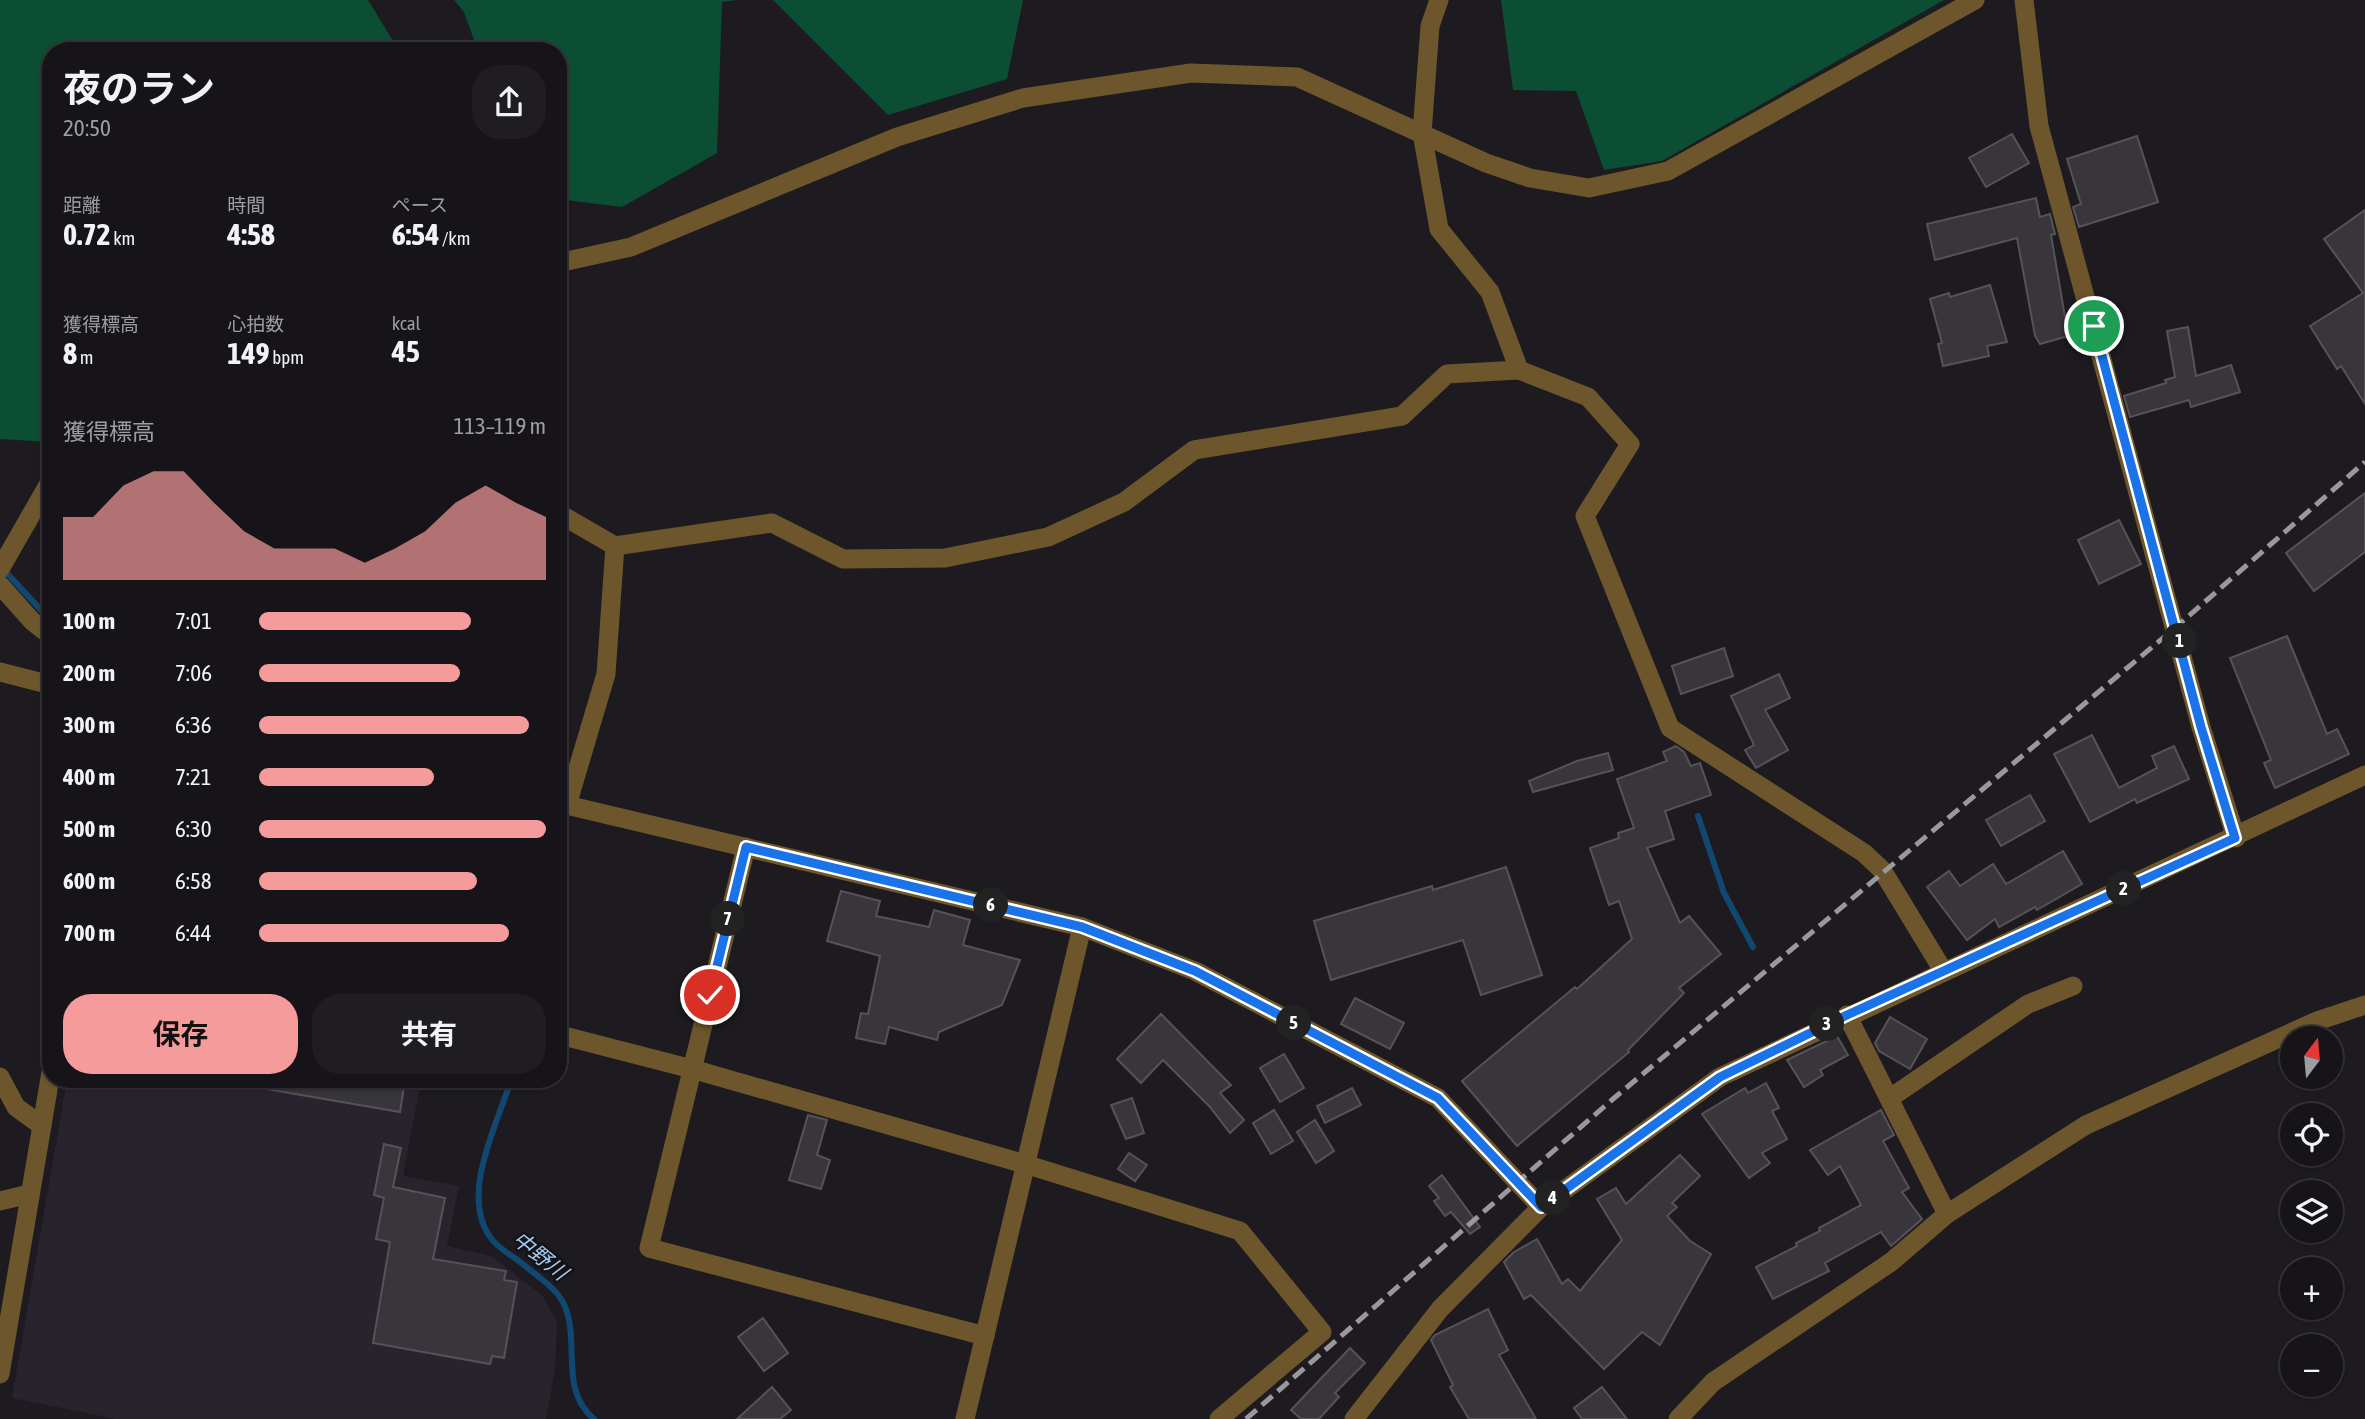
<!DOCTYPE html>
<html lang="ja">
<head>
<meta charset="utf-8">
<style>
	body { margin:0; font-family:"Asap Condensed","Noto Sans JP",sans-serif; background:#1f1d21; color:#f1f3f6; height:100vh; display:flex; flex-direction:column; font-size:26px; white-space:nowrap }
	* { box-sizing:border-box; margin:0 }
	p { font-size:23px; color:#9e9ea2 }
	.icon { flex:none; width:38px; height:38px; fill:none; stroke:currentColor; stroke-width:2; stroke-linecap:round; stroke-linejoin:round }
	.map { position:relative; flex:1; overflow:hidden }
	.sheet { position:absolute; left:42px; top:42px; width:525px; height:1046px; display:flex; flex-direction:column; background:#161418; border-radius:28px; box-shadow:0 2px 5px #0004,0 0 0 2px #353337 }
	.sheet>* { flex:none }
	.needle { width:46px; rotate:16deg }
	.controls { position:absolute; left:2280px; top:1026px; display:grid; gap:14px }
	.controls a { display:grid; place-items:center; width:63px; height:63px; border-radius:50%; background:#161418; box-shadow:0 2px 5px #0004,0 0 0 2px #353337; font-size:35px }
	.pin { position:absolute; display:grid; place-items:center; width:60px; height:60px; color:#fff; margin:-30px; border:4px solid #fff; border-radius:50%; box-shadow:0 2px 7px #0007 }
	.km { position:absolute; width:35px; height:35px; margin:-18px; border-radius:50%; background:#222; color:#fff; font-size:19px; line-height:35px; text-align:center }
	.round { display:grid; place-items:center; flex:none; width:74px; height:74px; border-radius:28px; background:#1f1d21 }
	.head { display:flex; align-items:center; justify-content:space-between; height:119px; padding:0 21px }
	h1 { font-size:38px; font-weight:700; line-height:52px }
	.figures { display:grid; grid-template-columns:repeat(3,1fr); gap:10px; height:119px; padding:7px 21px }
	.figures div { display:grid; align-content:center }
	.figures b { font-size:30px; font-weight:700 }
	.figures small { font-size:19px; font-weight:400 }
	.figures p { font-size:19px }
	.chart { height:196px; padding:14px 21px }
	.chart p { display:flex; justify-content:space-between }
	.chart svg { width:100%; height:126px; margin-top:7px; fill:#f59b9b; opacity:.7 }
	.cta { display:flex; gap:14px; margin-top:auto; padding:14px 21px }
	.cta a { flex:1; height:80px; border-radius:28px; background:#f59b9b; color:#111; font-size:28px; font-weight:700; line-height:80px; text-align:center }
	.cta a+a { background:#1f1d21; color:#f1f3f6 }
	ul { padding:0 21px; list-style:none; font-size:23px }
	li { display:grid; grid-template-columns:112px 84px 1fr; align-items:center; height:52px }
	li i { height:18px; border-radius:9px; background:#f59b9b }
	.map>svg:first-child { display:block }
</style>
</head>
<body>
<div class="map">
<svg width="2365" height="1419" viewBox="0 0 2365 1419">
	<rect width="100%" height="100%" fill="#1e1b20"/>
	<polygon fill="#28232d" points="67,1080 421,1080 403,1176 459,1186 447,1246 491,1256 542,1295 557,1322 555,1369 546,1419 116,1419 12,1398"/>
	<g fill="#0c4e33">
		<polygon points="0,0 368,0 396,46 396,51 51,51 51,442 0,439"/>
		<polygon points="454,0 737,0 722,2 717,153 622,207 558,199 558,51 478,51 464,12"/>
		<polygon points="773,0 1023,0 1007,79 888,115"/>
		<polygon points="1501,0 1944,0 1662,161 1604,170 1576,91 1513,90"/>
	</g>
	<g fill="none" stroke-linecap="round" stroke-linejoin="round">
		<g stroke="#114871" stroke-width="6">
			<polyline points="4,570 51,621"/>
			<polyline points="1698,816 1724,893 1753,947"/>
			<path d="M511,1080C497,1125 460,1194 490,1237C497,1248 513,1256 523,1264C539,1278 559,1289 566,1309C579,1346 560,1391 594,1419"/>
		</g>
	</g>
	<g fill="#38353b" stroke="#555258" stroke-width="2">
		<polygon points="2012,134 2029,163 1986,187 1969,158"/>
		<polygon points="2137,136 2158,202 2079,227 2073,207 2081,204 2067,159"/>
		<polygon points="2036,198 2040,217 2050,214 2055,234 2051,235 2065,317 2070,316 2075,334 2040,344 2035,336 2017,238 1935,260 1927,224"/>
		<polygon points="2365,210 2365,404 2341,366 2337,369 2310,326 2363,293 2324,239"/>
		<polygon points="1990,285 2007,342 1987,346 1989,356 1943,366 1938,344 1942,343 1930,299 1949,293 1950,297"/>
		<polygon points="2188,327 2196,376 2231,365 2240,392 2191,407 2189,400 2130,417 2124,396 2166,383 2165,380 2175,377 2167,331"/>
		<polygon points="2365,493 2365,552 2314,591 2286,553"/>
		<polygon points="2119,520 2141,564 2099,584 2078,540"/>
		<polygon points="2287,636 2327,734 2337,729 2349,754 2275,788 2264,763 2271,760 2230,658"/>
		<polygon points="1724,648 1733,676 1681,694 1672,666"/>
		<polygon points="1779,674 1790,698 1765,710 1788,750 1756,768 1745,750 1754,745 1731,696"/>
		<polygon points="2092,735 2119,788 2157,768 2152,756 2174,746 2189,779 2137,803 2135,799 2090,822 2054,754"/>
		<polygon points="1676,746 1684,752 1691,766 1700,763 1711,795 1665,811 1674,839 1647,848 1680,923 1689,916 1721,954 1679,988 1684,993 1628,1050 1629,1052 1517,1146 1462,1081 1575,987 1577,989 1632,939 1619,901 1609,905 1590,848 1619,838 1618,833 1634,828 1617,779 1667,761 1663,752"/>
		<polygon points="1608,753 1613,770 1533,792 1529,781 1577,761"/>
		<polygon points="2030,795 2045,821 2001,846 1986,820"/>
		<polygon points="2063,851 2082,884 2037,910 2035,907 1999,927 1995,919 1967,940 1927,887 1949,871 1960,886 1993,864 2006,884"/>
		<polygon points="1506,867 1542,975 1481,995 1463,940 1331,980 1314,921 1432,886 1433,890"/>
		<polygon points="841,891 880,901 876,916 929,927 934,910 970,920 963,945 1020,960 1002,1005 939,1032 937,1040 889,1027 885,1044 856,1038 861,1013 868,1014 880,956 827,941"/>
		<polygon points="1355,998 1404,1023 1390,1049 1341,1024"/>
		<polygon points="1161,1014 1231,1085 1220,1093 1244,1120 1230,1133 1210,1107 1163,1060 1141,1083 1117,1059"/>
		<polygon points="1890,1017 1927,1039 1910,1069 1879,1051 1875,1043"/>
		<polygon points="1837,1036 1848,1055 1820,1070 1823,1075 1804,1087 1787,1060"/>
		<polygon points="1284,1054 1304,1088 1280,1102 1260,1068"/>
		<polygon points="267,1080 405,1080 400,1112 266,1089"/>
		<polygon points="1766,1083 1779,1108 1772,1111 1787,1139 1762,1153 1770,1163 1749,1178 1702,1114 1745,1088 1748,1093"/>
		<polygon points="1352,1088 1361,1105 1325,1123 1317,1106"/>
		<polygon points="1132,1098 1144,1133 1126,1139 1111,1105"/>
		<polygon points="1274,1110 1293,1141 1271,1154 1253,1123"/>
		<polygon points="1881,1110 1894,1135 1883,1141 1909,1188 1902,1192 1922,1219 1891,1246 1881,1232 1825,1263 1829,1271 1773,1299 1756,1267 1797,1246 1796,1243 1820,1231 1819,1228 1861,1205 1840,1166 1828,1175 1810,1150"/>
		<polygon points="808,1115 827,1120 817,1155 830,1160 821,1189 789,1180"/>
		<polygon points="1315,1120 1334,1151 1316,1163 1297,1132"/>
		<polygon points="384,1144 401,1148 393,1187 445,1198 433,1259 506,1271 504,1280 517,1282 504,1358 492,1356 490,1364 373,1343 390,1242 376,1239 384,1198 374,1195"/>
		<polygon points="1129,1153 1147,1165 1135,1181 1118,1169"/>
		<polygon points="1680,1155 1700,1176 1672,1203 1677,1207 1667,1216 1690,1241 1711,1254 1660,1345 1642,1332 1604,1369 1531,1295 1524,1299 1504,1262 1514,1252 1537,1239 1562,1284 1568,1279 1580,1291 1622,1240 1597,1199 1616,1188 1626,1204"/>
		<polygon points="1442,1175 1480,1227 1470,1234 1451,1212 1445,1216 1434,1201 1439,1198 1429,1186"/>
		<polygon points="1488,1309 1508,1350 1499,1355 1536,1419 1469,1419 1450,1387 1453,1385 1431,1340 1435,1335"/>
		<polygon points="763,1318 788,1353 764,1371 738,1337"/>
		<polygon points="1350,1348 1365,1363 1335,1393 1339,1397 1319,1419 1301,1419 1291,1410"/>
		<polygon points="772,1387 791,1410 780,1419 737,1419"/>
		<polygon points="1602,1387 1627,1419 1582,1419 1574,1408"/>
	</g>
	<g fill="none" stroke-linecap="round" stroke-linejoin="round">
		<g stroke="#6d562b" stroke-width="19">
			<polyline points="1439,0 1430,26 1422,133 1439,229 1490,292 1519,370 1588,397 1630,444 1585,516 1670,728 1864,853 1882,870 1944,972"/>
			<polyline points="2024,0 2039,126 2201,727 2236,838"/>
			<polyline points="558,513 615,546 772,523 843,559 945,558 1048,537 1124,502 1194,450 1402,416 1447,374 1519,370"/>
			<polyline points="0,569 51,480"/>
			<polyline points="0,585 32,621 51,636"/>
			<polyline points="567,805 606,674 615,546"/>
			<polyline points="746,847 649,1248 985,1336"/>
			<polyline points="1847,1015 1947,1214"/>
			<polyline points="560,1035 692,1069 1025,1164 1240,1231 1322,1332 1219,1419"/>
			<polyline points="0,1077 16,1107 42,1126"/>
			<polyline points="1890,1098 2028,1004 2073,986"/>
			<polyline points="0,1201 29,1194"/>
			<polyline points="965,1419 1082,927"/>
			<polyline points="1678,1419 1713,1382 1891,1262 1947,1214 2086,1125 2317,1021 2365,1005"/>
		</g>
		<g stroke="#6d562b" stroke-width="19">
			<polyline points="558,263 631,247 897,137 1023,98 1191,73 1297,77 1486,163 1530,178 1589,188 1668,171 1975,0"/>
			<polyline points="0,672 51,685"/>
			<polyline points="558,803 1082,927 1195,971 1438,1098 1541,1207"/>
			<polyline points="0,1374 51,1072"/>
			<polyline points="1354,1419 1440,1309 1541,1207 1720,1077 2365,775"/>
		</g>
		<polyline stroke="#9a989c" stroke-width="5" stroke-dasharray="14 7" stroke-linecap="butt" points="1246,1419 1613,1099 2176,627 2365,462"/>
	</g>
	<g fill="none" stroke-linecap="round" stroke-linejoin="round">
		<defs>
			<polyline id="route" points="710,995 746,847 1082,927 1195,971 1438,1098 1541,1207 1720,1077 1847,1015 2235,838 2201,727 2094,326"/>
		</defs>
		<use href="#route" stroke="#fff" stroke-width="14"/>
		<use href="#route" stroke="#1a73e8" stroke-width="9"/>
	</g>
	<g text-anchor="middle" stroke-width="5" stroke-linejoin="round" paint-order="stroke">
		<g font-size="21" font-style="italic" fill="#a0cbf1" stroke="#151217">
			<text transform="translate(540 1256) rotate(39)" y="7">中野川</text>
		</g>
	</g>
</svg>
<div class="controls">
<a><svg class="needle" viewBox="-14 -14 28 28"><path d="M0-13l5 13h-10z" fill="#e53935"/><path d="M0 13l5-13h-10z" fill="#9e9ea2"/></svg></a>
<a><svg class="icon" aria-label="locate" viewBox="0 0 24 24"><circle cx="12" cy="12" r="6"/><path d="M12 2v4M12 18v4M2 12h4M18 12h4"/></svg></a>
<a><svg class="icon" aria-label="layers" viewBox="0 0 24 24"><path d="M12 4l9 5-9 5-9-5zM3 14l9 5 9-5"/></svg></a>
<a>+</a>
<a>−</a>
</div>
<div class="pin" style="left:2094px;top:326px;background:#1e9e55"><svg class="icon" aria-label="arrive" viewBox="0 0 24 24"><path d="M6 21V4h12l-3 4 3 4H6"/></svg></div>
<div class="pin" style="left:710px;top:995px;background:#d93025"><svg class="icon" aria-label="check" viewBox="0 0 24 24"><path d="M5 12l5 5 9-10"/></svg></div>
<b class="km" style="left:2180px;top:641px">1</b>
<b class="km" style="left:2124px;top:889px">2</b>
<b class="km" style="left:1827px;top:1024px">3</b>
<b class="km" style="left:1553px;top:1198px">4</b>
<b class="km" style="left:1294px;top:1023px">5</b>
<b class="km" style="left:991px;top:905px">6</b>
<b class="km" style="left:728px;top:919px">7</b>
<section class="sheet">
<div class="head"><div><h1>夜のラン</h1><p>20:50</p></div><a class="round"><svg class="icon" aria-label="share" viewBox="0 0 24 24"><path d="M12 15V3M7 8l5-5 5 5M5 13v7h14v-7"/></svg></a></div>
<div class="figures">
<div><p>距離</p><b>0.72<small> km</small></b></div>
<div><p>時間</p><b>4:58</b></div>
<div><p>ペース</p><b>6:54<small> /km</small></b></div>
</div>
<div class="figures">
<div><p>獲得標高</p><b>8<small> m</small></b></div>
<div><p>心拍数</p><b>149<small> bpm</small></b></div>
<div><p>kcal</p><b>45</b></div>
</div>
<div class="chart"><p><span>獲得標高</span>113–119 m</p>
<svg viewBox="0 0 160 44" preserveAspectRatio="none"><path d="M0 44V22L10 22L20 11L30 6L40 6L50 17L60 27L70 33L80 33L90 33L100 38L110 33L120 27L130 17L140 11L150 17L160 22V44z"/></svg>
</div>
<ul>
<li><b>100 m</b>7:01<i style="width:74%"></i></li>
<li><b>200 m</b>7:06<i style="width:70%"></i></li>
<li><b>300 m</b>6:36<i style="width:94%"></i></li>
<li><b>400 m</b>7:21<i style="width:61%"></i></li>
<li><b>500 m</b>6:30<i style="width:100%"></i></li>
<li><b>600 m</b>6:58<i style="width:76%"></i></li>
<li><b>700 m</b>6:44<i style="width:87%"></i></li>
</ul>
<div class="cta"><a>保存</a><a>共有</a></div>
</section>
</div>
</body>
</html>
